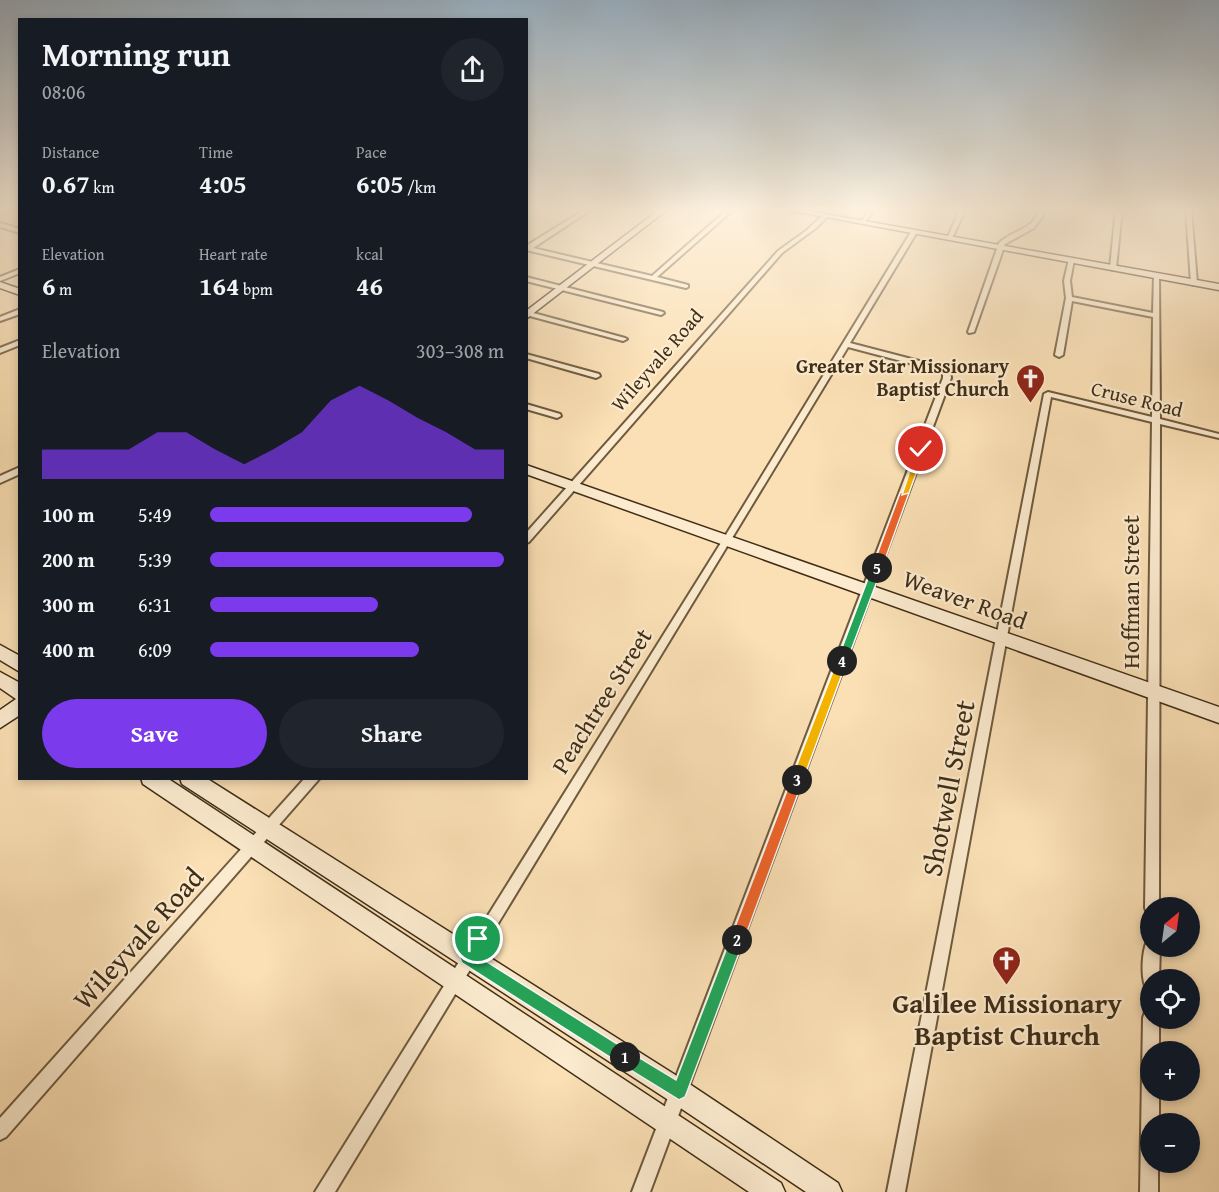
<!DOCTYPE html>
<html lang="en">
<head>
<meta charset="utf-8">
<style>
	body { margin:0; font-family:"Gentium Book Plus",serif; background:#20242c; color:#f1f3f6; height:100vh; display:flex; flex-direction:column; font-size:22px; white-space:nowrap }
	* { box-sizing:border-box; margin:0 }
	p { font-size:20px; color:#9ea1a6 }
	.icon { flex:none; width:33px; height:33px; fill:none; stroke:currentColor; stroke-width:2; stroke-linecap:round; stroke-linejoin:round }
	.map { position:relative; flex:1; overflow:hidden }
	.panel { position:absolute; left:18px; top:18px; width:510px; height:762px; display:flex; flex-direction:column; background:#171b24; border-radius:0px; box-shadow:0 3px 9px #0003 }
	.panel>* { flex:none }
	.needle { width:39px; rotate:29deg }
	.controls { position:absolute; left:1140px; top:897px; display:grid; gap:12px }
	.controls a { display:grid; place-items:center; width:60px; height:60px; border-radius:50%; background:#171b24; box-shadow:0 3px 9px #0003; font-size:30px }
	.pin { position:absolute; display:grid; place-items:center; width:51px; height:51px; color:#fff; margin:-26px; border:3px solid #fff; border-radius:50%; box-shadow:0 2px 6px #0007 }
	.km { position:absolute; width:30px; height:30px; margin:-15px; border-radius:50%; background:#222; color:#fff; font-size:16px; line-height:30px; text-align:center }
	.round { display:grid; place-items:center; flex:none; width:63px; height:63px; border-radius:32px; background:#20242c }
	.headline { display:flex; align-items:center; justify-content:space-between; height:102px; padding:0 24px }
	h1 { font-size:33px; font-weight:800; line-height:45px }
	.metrics { display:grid; grid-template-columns:repeat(3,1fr); gap:9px; height:102px; padding:6px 24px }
	.metrics div { display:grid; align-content:center }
	.metrics b { font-size:26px; font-weight:800 }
	.metrics small { font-size:16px; font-weight:400 }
	.metrics p { font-size:16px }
	.chart { height:168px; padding:12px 24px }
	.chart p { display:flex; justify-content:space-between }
	.chart svg { width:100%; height:108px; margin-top:6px; fill:#7c3aed; opacity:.7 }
	.cta { display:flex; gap:12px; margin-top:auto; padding:12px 24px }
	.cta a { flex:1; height:69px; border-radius:36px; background:#7c3aed; color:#fff; font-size:24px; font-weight:800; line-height:69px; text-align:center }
	.cta a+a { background:#20242c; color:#f1f3f6 }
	ul { padding:0 24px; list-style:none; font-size:20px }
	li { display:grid; grid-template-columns:96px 72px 1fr; align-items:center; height:45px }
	li i { height:15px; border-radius:8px; background:#7c3aed }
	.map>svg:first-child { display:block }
</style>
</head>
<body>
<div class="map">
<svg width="1219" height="1192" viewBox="0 0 1219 1192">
	<rect width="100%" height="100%" fill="#fbe0b5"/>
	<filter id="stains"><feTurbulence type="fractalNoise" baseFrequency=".00333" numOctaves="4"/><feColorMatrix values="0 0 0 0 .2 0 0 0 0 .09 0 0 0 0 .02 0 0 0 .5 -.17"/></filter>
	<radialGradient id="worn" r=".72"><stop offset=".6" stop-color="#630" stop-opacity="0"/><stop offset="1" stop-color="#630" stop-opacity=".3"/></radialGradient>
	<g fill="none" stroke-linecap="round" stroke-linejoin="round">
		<defs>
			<g id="street">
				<polygon points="586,209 592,209 533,248 652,276 728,209 734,209 657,277 688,285 688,287 686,288 526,250 526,246"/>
				<polygon points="870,209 875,209 864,223 860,223"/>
				<polygon points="960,209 966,209 952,238 947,239"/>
				<path d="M1040,209H1045L1042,217L1034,228L1005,244L974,332L969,333L968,332L999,243C1015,229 1032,231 1040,209Z"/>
				<polygon points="1116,209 1122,209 1116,268 1113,270 1110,268"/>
				<polygon points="1186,209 1191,209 1197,283 1194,285 1191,283"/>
				<polygon points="823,215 828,216 816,228 782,253 529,542 526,543 526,533 778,251 807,230"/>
				<polygon points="0,223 20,229 20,233 0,227"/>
				<polygon points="914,230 917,232 850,343 950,369 951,378 650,1192 632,1192 943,378 943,372 848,347 335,1192 315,1192 724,538 911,232"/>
				<polygon points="1069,259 1074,260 1070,281 1072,297 1153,313 1154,276 1159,275 1160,419 1219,434 1219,438 1160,424 1159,908 1150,908 1150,915 1147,913 1145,908 1152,422 1051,397 905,1192 887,1192 1044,394 1048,392 1152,417 1153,317 1072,301 1063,355 1059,357 1055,355 1066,298 1064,281"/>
				<polygon points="20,269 20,273 0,281 0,277"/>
				<polygon points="526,277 663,312 664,313 661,315 526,281"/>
				<polygon points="20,309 20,314 0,321 0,317"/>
				<polygon points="526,311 625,338 627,339 623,341 526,315"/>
				<polygon points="20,340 20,345 0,353 0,348"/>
				<polygon points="526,354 599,374 600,376 596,378 526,358"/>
				<polygon points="526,404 560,414 561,416 557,418 526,409"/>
				<polygon points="20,467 20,474 0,483 0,476"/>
				<polygon points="305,778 320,778 6,1137 0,1140 0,1118"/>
				<path d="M1150,939V946H1160L1159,980H1150V988L1145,986C1141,974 1142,952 1147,941Z"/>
				<polygon points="1150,1010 1150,1018 1159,1018 1159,1052 1150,1052 1150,1090 1159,1090 1159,1124 1150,1124 1150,1162 1158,1162 1158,1192 1140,1192 1143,1018 1145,1012"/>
			</g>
			<g id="secondary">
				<polygon points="660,209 668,209 526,319 526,311"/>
				<polygon points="783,209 797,209 1219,284 1219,290"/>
				<polygon points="0,282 20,289 20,295 0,288"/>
				<polygon points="526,465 1219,707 1219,723 526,474"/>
				<polygon points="0,645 20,656 20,672 0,660"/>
				<polygon points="0,672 20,683 20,715 0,728 0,710 16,699 0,688"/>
				<polygon points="141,778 167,778 781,1183 785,1192 749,1192 143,784"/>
				<polygon points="180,778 206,778 688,1083 838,1183 842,1192 806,1192 670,1101 182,784"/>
			</g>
		</defs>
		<use href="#street" stroke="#6e5a3e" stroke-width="4"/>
		<use href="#secondary" stroke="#3f2d16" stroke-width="3"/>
		<use href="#street" fill="#fcebcf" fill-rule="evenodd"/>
		<use href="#secondary" fill="#fcebcf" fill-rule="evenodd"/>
	</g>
	<linearGradient id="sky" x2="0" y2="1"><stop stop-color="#96adbe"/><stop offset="0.56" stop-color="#fdf1de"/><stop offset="1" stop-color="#fdf1de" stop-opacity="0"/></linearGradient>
	<rect width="1219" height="375" fill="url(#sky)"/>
	<path fill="#22a559" stroke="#fff" stroke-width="1.5" d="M478,932L483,934L485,939L476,955L630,1052L632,1057L630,1063L625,1065L619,1063L462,963L460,958C463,949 469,935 478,932Z"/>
	<polygon fill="#22a559" stroke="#fff" stroke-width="1.5" points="737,933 742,935 744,940 687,1092 685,1097 679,1100 619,1063 617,1057 619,1052 625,1049 676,1080 730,940 732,935"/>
	<polygon fill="#f0652b" stroke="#fff" stroke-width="1.5" points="797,775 803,780 744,940 742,945 737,947 732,945 730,940 791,780"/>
	<polygon fill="#f5b400" stroke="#fff" stroke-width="1.5" points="842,656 847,661 803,780 797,786 791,780 837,661"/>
	<polygon fill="#22a559" stroke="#fff" stroke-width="1.5" points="877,564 882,568 847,661 842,665 838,664 837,661 872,568"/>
	<polygon fill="#f0652b" stroke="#fff" stroke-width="1.5" points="905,490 909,493 882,568 880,570 874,570 872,568 900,493"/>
	<polygon fill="#f5b400" stroke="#fff" stroke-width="1.5" points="921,446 925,449 909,493 902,495 917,449"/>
	<defs>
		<symbol id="church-pin" viewBox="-11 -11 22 30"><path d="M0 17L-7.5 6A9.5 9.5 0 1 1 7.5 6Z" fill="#8f2418" stroke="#fcebcf"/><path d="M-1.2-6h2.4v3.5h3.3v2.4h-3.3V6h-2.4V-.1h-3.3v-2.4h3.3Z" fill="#fff"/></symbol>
	</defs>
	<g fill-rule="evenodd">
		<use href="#church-pin" x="1014" y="362" width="33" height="45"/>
		<use href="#church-pin" x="990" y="944" width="33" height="45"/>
	</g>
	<g text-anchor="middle" stroke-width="4.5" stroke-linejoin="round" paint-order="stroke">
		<g font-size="20" fill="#3f2d16" stroke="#fcebcf">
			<text transform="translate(657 360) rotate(-49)" y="7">Wileyvale Road</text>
			<text transform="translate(1137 399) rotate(14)" y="7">Cruse Road</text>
		</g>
		<g font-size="20" font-weight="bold" fill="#3f2d16" stroke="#fcebcf" text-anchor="end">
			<text x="1009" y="373">Greater Star Missionary<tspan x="1009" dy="23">Baptist Church</tspan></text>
		</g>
		<g font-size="24" fill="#3f2d16" stroke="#fcebcf">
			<text transform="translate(1131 592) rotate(-90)" y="8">Hoffman Street</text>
			<text transform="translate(965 600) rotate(20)" y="8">Weaver Road</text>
			<text transform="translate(602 701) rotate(-58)" y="8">Peachtree Street</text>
		</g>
		<g font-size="28" fill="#3f2d16" stroke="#fcebcf">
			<text transform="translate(948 788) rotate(-79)" y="10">Shotwell Street</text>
			<text transform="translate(138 938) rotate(-48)" y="10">Wileyvale Road</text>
		</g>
		<g font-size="28" font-weight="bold" fill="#3f2d16" stroke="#fcebcf">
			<text x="1007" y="1013">Galilee Missionary<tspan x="1007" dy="32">Baptist Church</tspan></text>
		</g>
	</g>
	<rect width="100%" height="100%" filter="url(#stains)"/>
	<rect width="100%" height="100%" fill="url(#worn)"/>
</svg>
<div class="controls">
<a><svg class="needle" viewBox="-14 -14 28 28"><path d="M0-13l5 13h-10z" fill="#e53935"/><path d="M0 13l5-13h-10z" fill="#9ea1a6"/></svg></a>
<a><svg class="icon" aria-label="locate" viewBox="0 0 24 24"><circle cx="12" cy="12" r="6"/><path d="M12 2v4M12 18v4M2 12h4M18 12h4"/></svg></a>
<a>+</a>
<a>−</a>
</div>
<div class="pin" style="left:478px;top:939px;background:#1e9e55"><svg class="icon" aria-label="arrive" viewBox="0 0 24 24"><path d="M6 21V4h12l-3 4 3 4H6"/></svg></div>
<div class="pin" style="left:921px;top:449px;background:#d93025"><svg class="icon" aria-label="check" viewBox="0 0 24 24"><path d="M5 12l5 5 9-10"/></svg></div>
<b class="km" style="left:625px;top:1057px">1</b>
<b class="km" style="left:737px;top:940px">2</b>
<b class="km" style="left:797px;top:780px">3</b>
<b class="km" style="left:842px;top:661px">4</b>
<b class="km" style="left:877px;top:568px">5</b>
<section class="panel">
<div class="headline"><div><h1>Morning run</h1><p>08:06</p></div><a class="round"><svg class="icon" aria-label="share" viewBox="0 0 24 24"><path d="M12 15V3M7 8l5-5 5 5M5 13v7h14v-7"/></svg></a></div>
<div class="metrics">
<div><p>Distance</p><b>0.67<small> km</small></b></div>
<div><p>Time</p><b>4:05</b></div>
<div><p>Pace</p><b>6:05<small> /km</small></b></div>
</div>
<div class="metrics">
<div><p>Elevation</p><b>6<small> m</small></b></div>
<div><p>Heart rate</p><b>164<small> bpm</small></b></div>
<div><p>kcal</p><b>46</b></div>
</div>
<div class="chart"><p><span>Elevation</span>303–308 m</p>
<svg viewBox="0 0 160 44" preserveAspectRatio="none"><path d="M0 44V32L10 32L20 32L30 32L40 25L50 25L60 32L70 38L80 32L90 25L100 12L110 6L120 12L130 19L140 25L150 32L160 32V44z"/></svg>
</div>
<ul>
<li><b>100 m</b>5:49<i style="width:89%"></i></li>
<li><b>200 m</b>5:39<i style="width:100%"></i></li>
<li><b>300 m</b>6:31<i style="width:57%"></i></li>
<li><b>400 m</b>6:09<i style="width:71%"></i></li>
</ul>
<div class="cta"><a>Save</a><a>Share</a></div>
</section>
</div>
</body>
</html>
